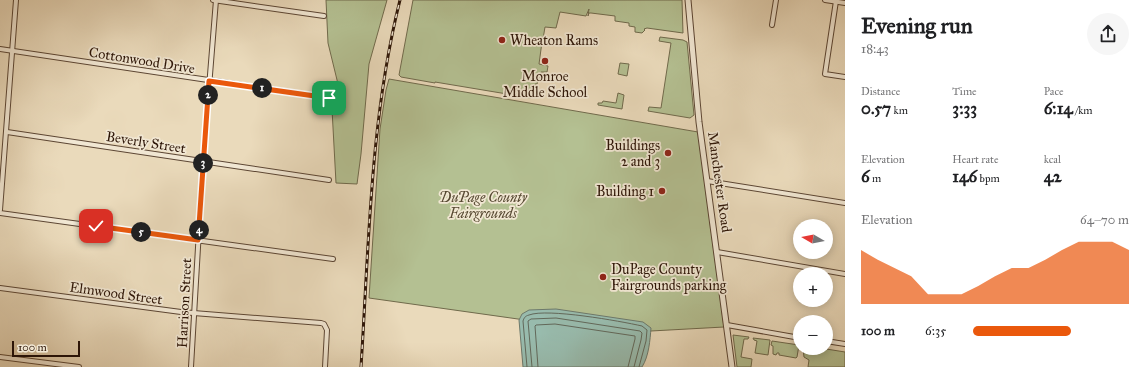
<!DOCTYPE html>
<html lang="en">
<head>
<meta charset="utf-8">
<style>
	body { margin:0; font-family:"IM FELL Great Primer",serif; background:#f6f6f6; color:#202124; height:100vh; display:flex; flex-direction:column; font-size:15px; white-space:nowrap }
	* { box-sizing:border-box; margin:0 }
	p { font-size:13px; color:#757577 }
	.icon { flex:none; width:22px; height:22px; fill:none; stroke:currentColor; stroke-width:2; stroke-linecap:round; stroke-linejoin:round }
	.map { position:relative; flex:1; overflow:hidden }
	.panel { display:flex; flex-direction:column; background:#fff; width:300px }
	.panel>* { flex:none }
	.needle { width:26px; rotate:279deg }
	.tools { position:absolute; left:793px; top:219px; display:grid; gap:8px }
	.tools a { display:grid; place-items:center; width:40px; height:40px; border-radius:50%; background:#fff; box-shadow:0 2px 10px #0003; font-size:20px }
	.scale { position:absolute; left:12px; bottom:10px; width:68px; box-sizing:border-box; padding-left:4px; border:2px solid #2d1507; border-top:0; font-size:11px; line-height:14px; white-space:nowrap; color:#2d1507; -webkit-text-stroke:3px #f1e7d3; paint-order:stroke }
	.pin { position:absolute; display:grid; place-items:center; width:34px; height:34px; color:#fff; margin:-17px; border-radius:8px; box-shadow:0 2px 6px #0006 }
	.km { position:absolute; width:20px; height:20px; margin:-10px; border-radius:50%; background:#222; color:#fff; font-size:11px; line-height:20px; text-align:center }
	.round { display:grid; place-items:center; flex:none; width:42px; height:42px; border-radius:21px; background:#f6f6f6 }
	.summary { display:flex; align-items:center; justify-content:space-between; height:68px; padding:0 16px }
	h1 { font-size:22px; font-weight:800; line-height:30px }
	.figures { display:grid; grid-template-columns:repeat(3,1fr); gap:6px; height:68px; padding:4px 16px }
	.figures div { display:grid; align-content:center }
	.figures b { font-size:17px; font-weight:800 }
	.figures small { font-size:11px; font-weight:400 }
	.figures p { font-size:11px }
	.chart { height:112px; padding:8px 16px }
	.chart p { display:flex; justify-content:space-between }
	.chart svg { width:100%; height:72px; margin-top:4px; fill:#ea580c; opacity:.7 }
	ul { padding:0 16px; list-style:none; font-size:13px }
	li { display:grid; grid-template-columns:64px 48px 1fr; align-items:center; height:30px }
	li i { height:10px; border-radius:5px; background:#ea580c }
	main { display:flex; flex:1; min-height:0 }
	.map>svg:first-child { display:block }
</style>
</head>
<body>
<main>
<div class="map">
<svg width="845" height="367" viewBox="0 0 845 367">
	<rect width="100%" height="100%" fill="#eadabb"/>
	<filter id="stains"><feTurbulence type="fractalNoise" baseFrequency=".005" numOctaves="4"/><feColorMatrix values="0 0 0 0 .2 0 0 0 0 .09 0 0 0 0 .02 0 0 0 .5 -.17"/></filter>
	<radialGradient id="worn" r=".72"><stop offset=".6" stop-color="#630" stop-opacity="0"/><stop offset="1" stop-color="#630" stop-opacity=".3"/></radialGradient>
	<g fill="#b4c092" stroke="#706a4c">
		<polygon points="326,0 387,0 369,64 361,154 357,184 336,183 332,109 338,84 328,43"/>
		<polygon points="413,0 682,0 683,33 647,28 644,29 645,30 642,33 635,32 635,27 629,26 629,23 615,21 615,16 591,13 589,13 588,16 589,9 586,16 560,12 556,28 545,27 543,39 540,40 540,42 542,42 539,64 548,66 547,72 541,72 537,84 535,84 534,91 537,93 536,97 531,95 531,98 435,82 435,83 401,77 399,75"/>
		<polygon points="660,37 683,40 687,42 694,115 690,118 648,111 649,107 661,108 671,43 659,41"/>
		<polygon points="620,63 629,64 627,76 618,74"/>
		<polygon points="389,79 698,132 724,327 651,331 525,320 369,298 380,129 386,90"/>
		<polygon points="618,93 624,95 622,109 598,105 598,103 602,103 603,101 616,103"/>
		<polygon points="733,335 749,337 748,339 744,339 741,357 752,359 751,367 737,367"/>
		<polygon points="753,338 770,340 768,355 755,353 757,341 754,340"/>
		<polygon points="772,341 799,345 797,357 796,358 779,355 779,353 777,353 776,355 773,354 773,346 771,345"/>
		<polygon points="803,348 820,348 845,352 845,367 808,367 809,360 804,357"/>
	</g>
	<path fill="#98bbad" stroke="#6d796b" d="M556,309L643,322L651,328C650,340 649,356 642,367H523L519,320L522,314L529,310Z"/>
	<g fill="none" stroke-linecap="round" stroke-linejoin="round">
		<g stroke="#62685a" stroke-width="1">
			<path d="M527,367L523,321C524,318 525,316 529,315C547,308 620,321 642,326L647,330L646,341L639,367"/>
			<polyline points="532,367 528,321 531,319 556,318 640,331 642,333 641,340 634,367"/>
			<polyline points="538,367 535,326 536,325 555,324 635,336 635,339 628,367"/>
		</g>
		<defs>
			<g id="minor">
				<polyline points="213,0 324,16"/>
				<polyline points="825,0 845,3"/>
				<polyline points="836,1 825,74 845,77"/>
				<polyline points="772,25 776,0"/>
				<polyline points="0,49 329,98"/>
				<polyline points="7,132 329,180"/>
				<polyline points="707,181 845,203"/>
				<polyline points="0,210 16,0"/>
				<polyline points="0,213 333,259"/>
				<polyline points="717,252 845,274"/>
				<polyline points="0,288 181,312 321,323 324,324 327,330 325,367"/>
				<polyline points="727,325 800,338"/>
				<polyline points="826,341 845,344"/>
				<polyline points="0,357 79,367"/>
				<polyline points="191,367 203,162 216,0"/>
			</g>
			<polyline id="tertiary" points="688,0 699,122 732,367"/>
		</defs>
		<use href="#minor" stroke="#5c4634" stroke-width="6"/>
		<use href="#tertiary" stroke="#5c4634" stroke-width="7"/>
		<use href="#minor" stroke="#f1e7d3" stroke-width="4"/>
		<use href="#tertiary" stroke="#f1e7d3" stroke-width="5"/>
		<defs>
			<path id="rail" d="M361,367C369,244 370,120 400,0"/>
		</defs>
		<use href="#rail" stroke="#2d1507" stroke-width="3"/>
		<use href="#rail" stroke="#f1e7d3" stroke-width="1.5" stroke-dasharray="4.5" stroke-linecap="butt"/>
	</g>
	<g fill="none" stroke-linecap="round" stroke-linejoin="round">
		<defs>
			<polyline id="route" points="96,226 198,240 209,81 329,98"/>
		</defs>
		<use href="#route" stroke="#fff" stroke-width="8"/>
		<use href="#route" stroke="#ea580c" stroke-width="5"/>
	</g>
	<g fill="#8f2418" stroke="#f1e7d3" stroke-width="1.5">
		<circle cx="502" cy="40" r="4"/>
		<circle cx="545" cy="61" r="4"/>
		<circle cx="668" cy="153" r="4"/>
		<circle cx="662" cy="191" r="4"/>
		<circle cx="603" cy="277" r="4"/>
	</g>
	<g text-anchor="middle" stroke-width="3.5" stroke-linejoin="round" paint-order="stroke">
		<g font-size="14" fill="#2d1507" stroke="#f1e7d3" text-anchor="start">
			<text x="510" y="45">Wheaton Rams</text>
			<text x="545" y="81" text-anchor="middle">Monroe<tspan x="545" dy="16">Middle School</tspan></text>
			<text x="660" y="150" text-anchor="end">Buildings<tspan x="660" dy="16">2 and 3</tspan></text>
			<text x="654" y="196" text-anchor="end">Building 1</text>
			<text x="611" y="274">DuPage County<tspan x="611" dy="16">Fairgrounds parking</tspan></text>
		</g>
		<g font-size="14" fill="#2d1507" stroke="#f1e7d3">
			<text transform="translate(142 60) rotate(9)" y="5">Cottonwood Drive</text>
			<text transform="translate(146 142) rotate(9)" y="5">Beverly Street</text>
			<text transform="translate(720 182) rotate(82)" y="5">Manchester Road</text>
			<text transform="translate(116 293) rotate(8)" y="5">Elmwood Street</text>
			<text transform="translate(184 303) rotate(-87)" y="5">Harrison Street</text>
		</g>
		<g font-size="14" font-style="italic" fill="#564831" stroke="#f1e7d3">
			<text x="483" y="202">DuPage County<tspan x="483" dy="16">Fairgrounds</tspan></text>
		</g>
	</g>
	<rect width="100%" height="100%" filter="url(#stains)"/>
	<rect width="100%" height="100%" fill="url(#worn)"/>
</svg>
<div class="tools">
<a><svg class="needle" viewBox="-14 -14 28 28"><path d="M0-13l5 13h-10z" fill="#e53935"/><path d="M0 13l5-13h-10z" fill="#757577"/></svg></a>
<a>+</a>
<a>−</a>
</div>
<div class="scale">100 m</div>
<div class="pin" style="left:329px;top:98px;background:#1e9e55"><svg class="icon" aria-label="arrive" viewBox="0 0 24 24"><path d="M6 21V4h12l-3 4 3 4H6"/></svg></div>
<div class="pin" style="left:96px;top:226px;background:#d93025"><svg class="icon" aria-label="check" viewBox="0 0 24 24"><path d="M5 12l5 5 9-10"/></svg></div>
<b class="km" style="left:262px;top:88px">1</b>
<b class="km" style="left:208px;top:95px">2</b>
<b class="km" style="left:203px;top:163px">3</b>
<b class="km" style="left:199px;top:230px">4</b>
<b class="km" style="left:141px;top:232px">5</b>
</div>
<section class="panel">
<div class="summary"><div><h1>Evening run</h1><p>18:43</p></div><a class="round"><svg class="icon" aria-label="share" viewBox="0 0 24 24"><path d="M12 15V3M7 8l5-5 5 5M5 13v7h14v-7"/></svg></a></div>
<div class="figures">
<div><p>Distance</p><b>0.57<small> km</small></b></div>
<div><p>Time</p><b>3:33</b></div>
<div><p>Pace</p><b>6:14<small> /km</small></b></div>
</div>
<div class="figures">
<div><p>Elevation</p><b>6<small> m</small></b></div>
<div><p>Heart rate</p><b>146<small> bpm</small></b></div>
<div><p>kcal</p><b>42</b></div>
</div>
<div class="chart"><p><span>Elevation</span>64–70 m</p>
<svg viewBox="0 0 160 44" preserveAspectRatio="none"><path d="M0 44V11L10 17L20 22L30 27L40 38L50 38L60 38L70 33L80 27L90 22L100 22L110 17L120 11L130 6L140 6L150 6L160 11V44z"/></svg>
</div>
<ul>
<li><b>100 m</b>6:35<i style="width:63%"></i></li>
</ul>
</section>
</main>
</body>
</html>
